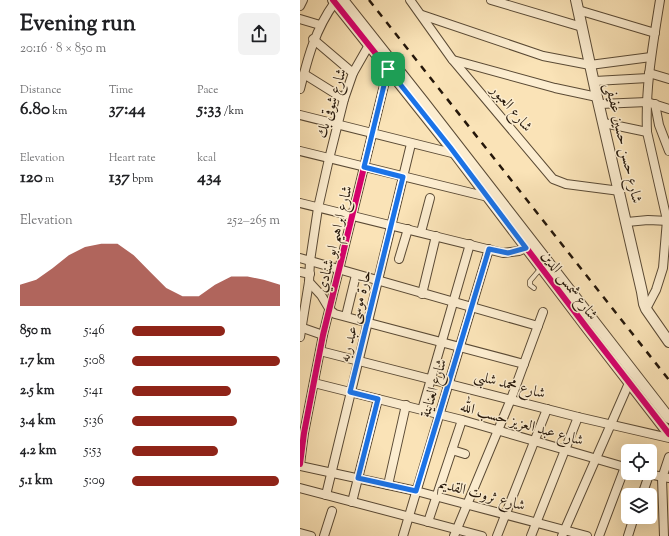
<!DOCTYPE html>
<html lang="en">
<head>
<meta charset="utf-8">
<style>
	body { margin:0; font-family:"Sorts Mill Goudy",Amiri,serif; background:#f2f2f2; color:#202124; height:100vh; display:flex; flex-direction:column; font-size:15px; white-space:nowrap }
	* { box-sizing:border-box; margin:0 }
	p { font-size:13px; color:#757577 }
	.icon { flex:none; width:22px; height:22px; fill:none; stroke:currentColor; stroke-width:2; stroke-linecap:round; stroke-linejoin:round }
	.map { position:relative; flex:1; overflow:hidden }
	.sheet { display:flex; flex-direction:column; background:#fff; width:300px }
	.sheet>* { flex:none }
	.tools { position:absolute; left:321px; top:444px; display:grid; gap:8px }
	.tools a { display:grid; place-items:center; width:36px; height:36px; border-radius:6px; background:#fff; box-shadow:0 4px 16px #0002; font-size:20px }
	.pin { position:absolute; display:grid; place-items:center; width:34px; height:34px; color:#fff; margin:-17px; border-radius:8px; box-shadow:0 2px 6px #0006 }
	.round { display:grid; place-items:center; flex:none; width:42px; height:42px; border-radius:6px; background:#f2f2f2 }
	.overview { display:flex; align-items:center; justify-content:space-between; height:68px; padding:0 20px }
	h1 { font-size:22px; font-weight:700; line-height:30px }
	.metrics { display:grid; grid-template-columns:repeat(3,1fr); gap:6px; height:68px; padding:4px 20px }
	.metrics div { display:grid; align-content:center }
	.metrics b { font-size:17px; font-weight:700 }
	.metrics small { font-size:11px; font-weight:400 }
	.metrics p { font-size:11px }
	.chart { height:112px; padding:8px 20px }
	.chart p { display:flex; justify-content:space-between }
	.chart svg { width:100%; height:72px; margin-top:4px; fill:#8f2418; opacity:.7 }
	ul { padding:0 20px; list-style:none; font-size:13px }
	li { display:grid; grid-template-columns:64px 48px 1fr; align-items:center; height:30px }
	li i { height:10px; border-radius:5px; background:#8f2418 }
	main { display:flex; flex:1; min-height:0 }
	.map>svg:first-child { display:block }
</style>
</head>
<body>
<main>
<section class="sheet">
<div class="overview"><div><h1>Evening run</h1><p>20:16 · 8 × 850 m</p></div><a class="round"><svg class="icon" aria-label="share" viewBox="0 0 24 24"><path d="M12 15V3M7 8l5-5 5 5M5 13v7h14v-7"/></svg></a></div>
<div class="metrics">
<div><p>Distance</p><b>6.80<small> km</small></b></div>
<div><p>Time</p><b>37:44</b></div>
<div><p>Pace</p><b>5:33<small> /km</small></b></div>
</div>
<div class="metrics">
<div><p>Elevation</p><b>120<small> m</small></b></div>
<div><p>Heart rate</p><b>137<small> bpm</small></b></div>
<div><p>kcal</p><b>434</b></div>
</div>
<div class="chart"><p><span>Elevation</span>252–265 m</p>
<svg viewBox="0 0 160 44" preserveAspectRatio="none"><path d="M0 44V31L10 28L20 21L30 13L40 8L50 6L60 6L70 13L80 23L90 33L100 38L110 38L120 31L130 26L140 26L150 28L160 31V44z"/></svg>
</div>
<ul>
<li><b>850 m</b>5:46<i style="width:63%"></i></li>
<li><b>1.7 km</b>5:08<i style="width:100%"></i></li>
<li><b>2.5 km</b>5:41<i style="width:67%"></i></li>
<li><b>3.4 km</b>5:36<i style="width:71%"></i></li>
<li><b>4.2 km</b>5:53<i style="width:58%"></i></li>
<li><b>5.1 km</b>5:09<i style="width:99%"></i></li>
</ul>
</section>
<div class="map">
<svg width="369" height="536" viewBox="0 0 369 536">
	<rect width="100%" height="100%" fill="#fae3b7"/>
	<filter id="stains"><feTurbulence type="fractalNoise" baseFrequency=".005" numOctaves="4"/><feColorMatrix values="0 0 0 0 .2 0 0 0 0 .09 0 0 0 0 .02 0 0 0 .5 -.17"/></filter>
	<radialGradient id="worn" r=".72"><stop offset=".6" stop-color="#630" stop-opacity="0"/><stop offset="1" stop-color="#630" stop-opacity=".3"/></radialGradient>
	<g fill="none" stroke-linecap="round" stroke-linejoin="round">
		<defs>
			<polyline id="service" points="234,288 230,285 230,281 241,268"/>
			<g id="minor">
				<polyline points="110,0 152,59 253,179 266,184 320,191"/>
				<polyline points="191,0 282,27"/>
				<polyline points="0,6 3,0"/>
				<polyline points="278,10 355,33"/>
				<polyline points="122,15 243,56 290,65 351,57"/>
				<polyline points="0,19 20,25"/>
				<polyline points="13,39 53,73"/>
				<polyline points="153,60 255,88 297,97"/>
				<polyline points="349,73 369,79"/>
				<polyline points="4,74 44,99"/>
				<polyline points="295,81 348,78"/>
				<path d="M0,89C8,57 15,30 35,2"/>
				<polyline points="300,104 347,102 369,109"/>
				<polyline points="355,104 359,125 369,151"/>
				<polyline points="0,115 156,154"/>
				<polyline points="304,123 347,132"/>
				<polyline points="0,151 188,197"/>
				<polyline points="0,203 203,253 219,251 230,246"/>
				<polyline points="327,222 348,220 369,221"/>
				<polyline points="121,232 130,198"/>
				<polyline points="0,258 238,326"/>
				<polyline points="99,259 108,229"/>
				<polyline points="0,272 10,274"/>
				<polyline points="9,282 21,295 30,310 35,314 224,364"/>
				<polyline points="122,294 136,236"/>
				<path d="M346,309L356,290L363,268L367,220L347,132C345,87 353,44 360,0"/>
				<polyline points="46,316 56,275"/>
				<polyline points="0,327 23,335"/>
				<polyline points="0,337 9,282 10,261 18,208 29,159 44,99 53,73 69,45"/>
				<polyline points="20,351 278,417 369,438"/>
				<polyline points="14,383 162,420 328,468"/>
				<polyline points="122,410 170,244"/>
				<polyline points="152,450 165,454"/>
				<polyline points="0,464 4,433 23,335 88,69"/>
				<polyline points="0,466 116,491 287,536"/>
				<polyline points="343,473 369,478"/>
				<polyline points="88,485 106,405"/>
				<polyline points="0,488 182,536"/>
				<polyline points="26,495 111,144"/>
				<polyline points="342,495 349,475"/>
				<polyline points="52,502 78,399"/>
				<polyline points="128,522 162,420"/>
				<polyline points="0,533 11,536"/>
				<polyline points="24,536 32,511"/>
				<polyline points="103,536 189,249"/>
				<polyline points="154,536 211,399 243,312"/>
				<polyline points="197,536 247,409"/>
				<polyline points="231,536 278,417"/>
				<polyline points="262,536 329,383"/>
				<polyline points="299,536 325,467"/>
				<polyline points="328,536 334,517"/>
				<polyline points="364,536 362,478 369,457"/>
			</g>
			<g id="tertiary">
				<polyline points="33,0 150,147 287,328 369,434"/>
				<polyline points="43,0 123,101 369,418"/>
				<polyline points="276,0 297,97 342,292 344,304 346,309 369,342"/>
			</g>
		</defs>
		<use href="#service" stroke="#5a4a35" stroke-width="5.5"/>
		<use href="#minor" stroke="#5a4a35" stroke-width="10"/>
		<use href="#tertiary" stroke="#5a4a35" stroke-width="12"/>
		<use href="#service" stroke="#fcedd0" stroke-width="4"/>
		<use href="#minor" stroke="#fcedd0" stroke-width="8"/>
		<use href="#tertiary" stroke="#fcedd0" stroke-width="10"/>
		<polyline stroke="#25170a" stroke-width="2.5" stroke-dasharray="7 7" stroke-linecap="butt" points="69,0 369,380"/>
		<defs>
			<g id="cycleway">
				<polyline points="33,0 150,147 287,328 369,434"/>
				<polyline points="0,464 4,433 23,335 88,69"/>
			</g>
		</defs>
		<use href="#cycleway" stroke="#fcedd0" stroke-width="8"/>
		<use href="#cycleway" stroke="#d6006c" stroke-width="6"/>
	</g>
	<g fill="none" stroke-linecap="round" stroke-linejoin="round">
		<defs>
			<polygon id="route" points="88,69 150,147 226,248 208,253 189,249 116,491 58,478 78,399 50,392 103,177 64,167"/>
		</defs>
		<use href="#route" stroke="#fff" stroke-width="8"/>
		<use href="#route" stroke="#1a73e8" stroke-width="5"/>
	</g>
	<g text-anchor="middle" stroke-width="3" stroke-linejoin="round" paint-order="stroke">
		<g font-size="15" fill="#25170a" stroke="#fcedd0">
			<text transform="translate(31 103) rotate(-73)" y="5">شارع شوقى بك</text>
			<text transform="translate(212 108) rotate(50)" y="5">شارع العبور</text>
			<text transform="translate(324 143) rotate(77)" y="5">شارع حسن حسين عفيفى</text>
			<text transform="translate(34 239) rotate(-76)" y="5">شارع ابراهيم ابو شنادي</text>
			<text transform="translate(270 285) rotate(53)" y="5">شارع شمس الدين</text>
			<text transform="translate(55 316) rotate(-76)" y="5">حارة موسى عبد ربه</text>
			<text transform="translate(210 384) rotate(15)" y="5">شارع محمد شلبى</text>
			<text transform="translate(133 388) rotate(-73)" y="5">شارع العناينة</text>
			<text transform="translate(222 423) rotate(16)" y="5">شارع عبد العزيز حسب الله</text>
			<text transform="translate(182 494) rotate(15)" y="5">شارع ثروت القديم</text>
		</g>
	</g>
	<rect width="100%" height="100%" filter="url(#stains)"/>
	<rect width="100%" height="100%" fill="url(#worn)"/>
</svg>
<div class="tools">
<a><svg class="icon" aria-label="locate" viewBox="0 0 24 24"><circle cx="12" cy="12" r="6"/><path d="M12 2v4M12 18v4M2 12h4M18 12h4"/></svg></a>
<a><svg class="icon" aria-label="layers" viewBox="0 0 24 24"><path d="M12 4l9 5-9 5-9-5zM3 14l9 5 9-5"/></svg></a>
</div>
<div class="pin" style="left:88px;top:69px;background:#1e9e55"><svg class="icon" aria-label="arrive" viewBox="0 0 24 24"><path d="M6 21V4h12l-3 4 3 4H6"/></svg></div>
</div>
</main>
</body>
</html>
